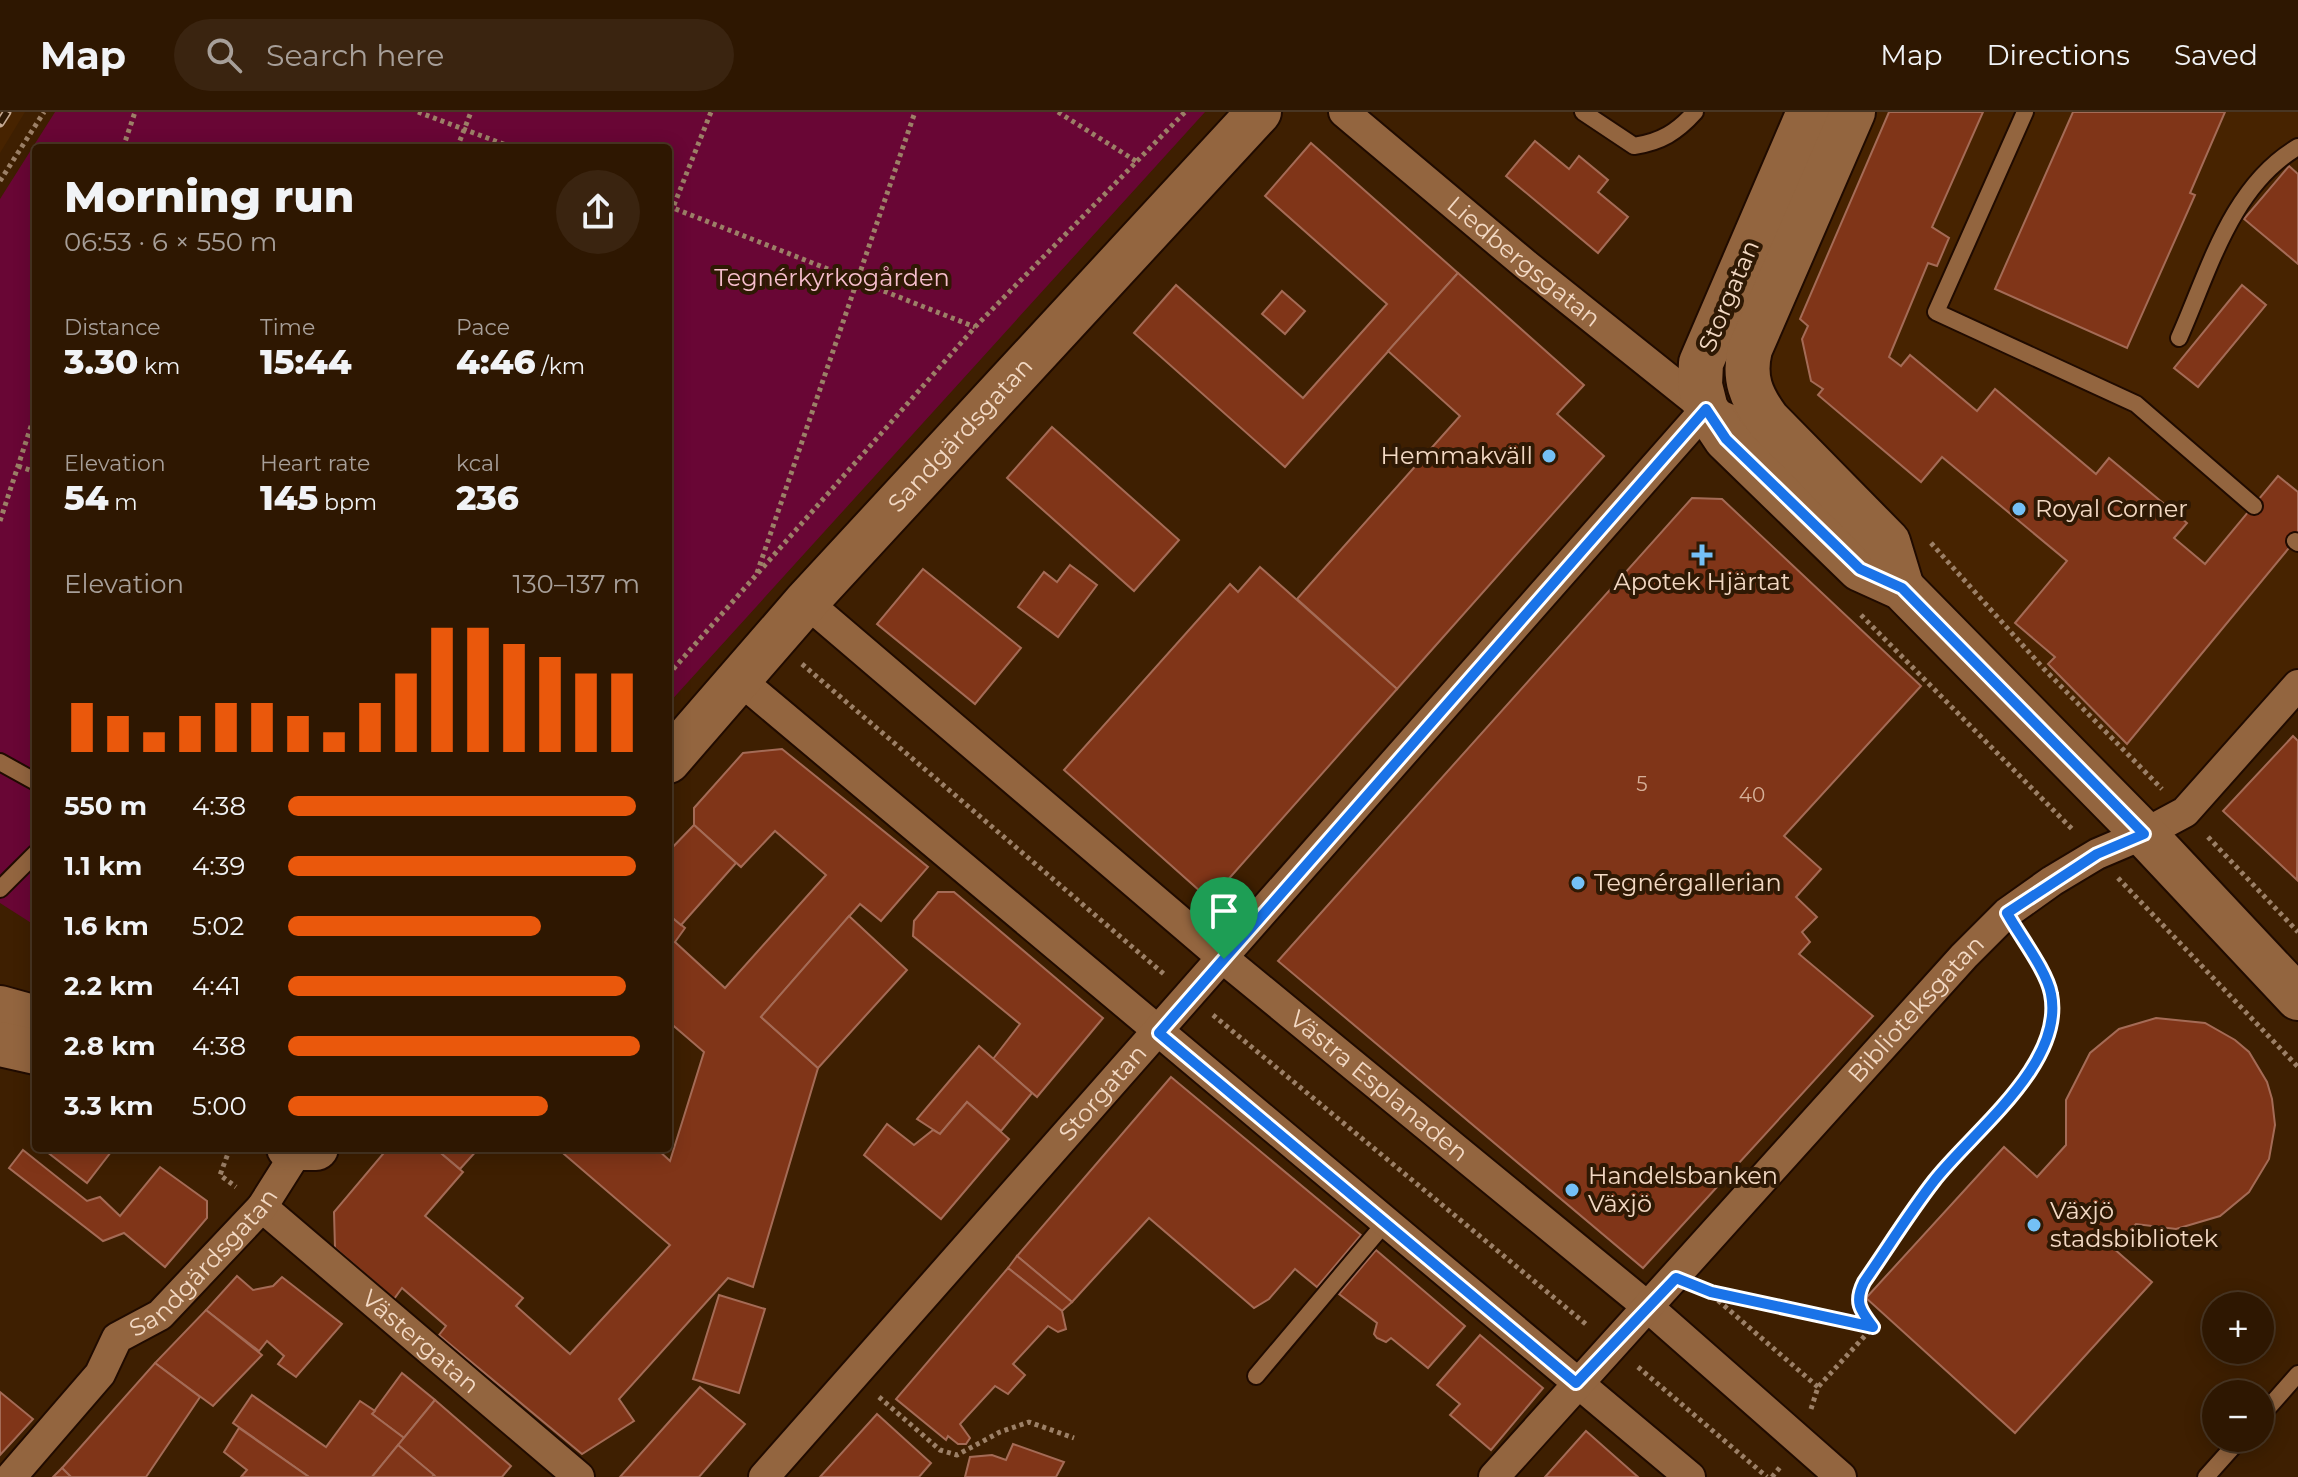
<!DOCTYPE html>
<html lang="en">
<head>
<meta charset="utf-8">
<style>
	body { margin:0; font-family:Montserrat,sans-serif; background:#3a2410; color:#f1f3f6; height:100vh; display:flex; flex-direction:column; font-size:30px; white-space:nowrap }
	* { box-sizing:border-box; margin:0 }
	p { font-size:26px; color:#a79f99 }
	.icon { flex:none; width:44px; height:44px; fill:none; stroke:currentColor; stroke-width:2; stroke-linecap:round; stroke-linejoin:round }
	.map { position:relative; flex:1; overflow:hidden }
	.side { position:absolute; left:32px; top:32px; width:640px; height:1008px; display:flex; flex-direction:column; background:#2e1701; border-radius:8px; box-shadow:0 4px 20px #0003,0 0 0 2px #493623 }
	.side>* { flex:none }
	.fabs { position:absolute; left:2202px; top:1180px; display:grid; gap:16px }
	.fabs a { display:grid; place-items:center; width:72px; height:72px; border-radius:50%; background:#2e1701; box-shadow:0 4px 20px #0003,0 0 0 2px #493623; font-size:40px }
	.pin { position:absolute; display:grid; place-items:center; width:68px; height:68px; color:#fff; margin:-82px -34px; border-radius:50% 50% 50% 0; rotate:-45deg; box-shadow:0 0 8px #0007 }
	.pin .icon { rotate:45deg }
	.round { display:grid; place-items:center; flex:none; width:84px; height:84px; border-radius:42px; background:#3a2410 }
	.headline { display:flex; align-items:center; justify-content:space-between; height:136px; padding:0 32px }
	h1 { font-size:44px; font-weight:800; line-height:60px }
	.stats { display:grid; grid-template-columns:repeat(3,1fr); gap:12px; height:136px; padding:8px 32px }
	.stats div { display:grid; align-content:center }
	.stats b { font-size:34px; font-weight:800 }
	.stats small { font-size:22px; font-weight:400 }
	.stats p { font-size:22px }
	.chart { height:224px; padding:16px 32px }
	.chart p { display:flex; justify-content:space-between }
	.chart svg { width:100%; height:144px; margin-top:8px; stroke:#ea580c; stroke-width:6 }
	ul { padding:0 32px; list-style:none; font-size:26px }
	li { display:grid; grid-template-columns:128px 96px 1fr; align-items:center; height:60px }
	li i { height:20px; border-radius:10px; background:#ea580c }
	header { display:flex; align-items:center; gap:48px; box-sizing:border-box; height:112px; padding:0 40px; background:#2e1701; border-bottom:2px solid #493623 }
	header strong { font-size:38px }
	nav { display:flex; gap:44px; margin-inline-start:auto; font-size:28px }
	.search { width:560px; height:72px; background:#3a2410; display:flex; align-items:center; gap:20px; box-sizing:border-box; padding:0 28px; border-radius:44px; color:#a79f99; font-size:30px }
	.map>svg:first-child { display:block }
</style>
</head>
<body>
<header>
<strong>Map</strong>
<div class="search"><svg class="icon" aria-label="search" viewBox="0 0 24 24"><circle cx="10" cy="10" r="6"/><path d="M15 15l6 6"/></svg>Search here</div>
<nav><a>Map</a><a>Directions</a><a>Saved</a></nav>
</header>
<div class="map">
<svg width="2298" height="1365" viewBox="0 0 2298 1365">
	<rect width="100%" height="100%" fill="#3e1f01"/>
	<g fill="#472300">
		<polygon points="0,0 25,0 0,41"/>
		<polygon points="1853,0 2298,0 2298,573 2144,722 1753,286"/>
	</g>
	<polygon fill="#690635" points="55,0 1205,0 668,592 668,36 36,36 36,814 0,791 0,87"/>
	<g fill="#803518" stroke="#a46b56" stroke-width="2">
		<polygon points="1889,0 1983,0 1932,115 1949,126 1937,154 1928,151 1889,245 1901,254 1910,243 1977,299 1995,277 2096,362 2109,346 2187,411 2174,426 2205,452 2278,364 2298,380 2298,425 2127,632 2048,552 2055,545 2015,511 2067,449 1942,345 1921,370 1818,283 1823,277 1811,269 1802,227 1808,214 1800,207"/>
		<polygon points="2073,0 2225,0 2190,81 2195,83 2127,236 1995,177"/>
		<polygon points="1535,29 1569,57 1579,44 1608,68 1598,80 1628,105 1598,141 1506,64"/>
		<polygon points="1311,31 1458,161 1285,355 1134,221 1176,173 1303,286 1387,192 1265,84"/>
		<polygon points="2289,54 2298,62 2298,152 2244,107"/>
		<polygon points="1458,161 1584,273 1557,302 1604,344 1397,577 1297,487 1460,304 1388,239"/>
		<polygon points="2242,173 2266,193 2198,275 2174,256"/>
		<polygon points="1282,179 1305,199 1285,222 1262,202"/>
		<polygon points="1052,315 1179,428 1134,479 1007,366"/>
		<polygon points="1692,386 1722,387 1921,574 1784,724 1821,757 1796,785 1817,805 1802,820 1810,830 1799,842 1873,904 1643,1156 1278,849"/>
		<polygon points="1070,453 1097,473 1058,525 1018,495 1044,460 1057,470"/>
		<polygon points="1260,455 1397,577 1210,788 1064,658 1230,472 1238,480"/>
		<polygon points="923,457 1021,536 975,592 877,512"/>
		<polygon points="2293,624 2298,629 2297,768 2223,699"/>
		<polygon points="782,637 928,755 881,809 860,792 761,905 818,956 753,1175 728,1166 619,1287 634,1309 582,1342 439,1223 446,1214 402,1176 394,1187 335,1136 334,1100 388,1036 435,1036 463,1060 425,1104 523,1186 516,1194 570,1242 670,1133 557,1036 656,1036 670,1049 704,940 668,909 668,802 685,816 675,830 725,876 826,763 775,719 741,755 694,713 694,696 743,641"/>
		<polygon points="694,713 736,751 681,813 668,802 668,740"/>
		<polygon points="938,780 954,780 1103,906 1037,985 993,947 1020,912 913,824 914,809"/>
		<polygon points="849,804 907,858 818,956 761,905"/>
		<polygon points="2156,906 2205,911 2235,928 2249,940 2267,970 2272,987 2275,1013 2269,1047 2249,1080 2220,1104 2176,1117 2136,1112 2113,1136 2152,1170 2015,1321 1866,1186 2004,1035 2037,1065 2066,1033 2066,988 2090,941 2119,917"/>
		<polygon points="979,934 1032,981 1001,1019 967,990 940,1022 917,1007"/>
		<polygon points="1171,965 1361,1123 1317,1175 1295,1157 1269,1187 1254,1196 1149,1106 1072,1190 1017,1144"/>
		<polygon points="967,990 1009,1027 941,1107 864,1043 887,1012 914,1033 933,1018 940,1022"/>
		<polygon points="42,1036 114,1036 87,1071"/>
		<polygon points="435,1036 479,1036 460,1057"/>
		<polygon points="23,1038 87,1089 100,1085 120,1104 160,1055 207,1089 207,1106 165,1155 124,1121 103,1129 9,1056"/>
		<polygon points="1376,1138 1465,1214 1428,1256 1391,1226 1386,1230 1377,1226 1374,1222 1377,1211 1339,1182"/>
		<polygon points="1017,1144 1072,1190 1062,1199 1008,1156"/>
		<polygon points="1008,1156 1062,1199 1066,1217 1058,1220 1048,1214 1013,1252 1025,1263 1008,1282 995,1274 960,1312 970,1326 966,1332 958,1332 948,1324 946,1328 896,1287"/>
		<polygon points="237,1164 253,1178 273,1174 282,1165 342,1212 296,1265 278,1252 284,1244 267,1229 259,1239 206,1198"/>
		<polygon points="719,1183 765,1197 739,1281 693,1267"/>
		<polygon points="206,1198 262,1243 213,1294 155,1251"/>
		<polygon points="1480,1223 1543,1276 1491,1338 1450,1303 1460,1292 1437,1273"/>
		<polygon points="155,1251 200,1285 146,1365 71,1365 62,1356"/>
		<polygon points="402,1261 435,1288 404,1326 372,1302"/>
		<polygon points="700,1275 745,1312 699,1365 620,1365"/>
		<polygon points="0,1280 33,1307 0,1343"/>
		<polygon points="252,1283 326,1335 360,1289 375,1299 372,1302 404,1326 372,1365 309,1365 233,1311"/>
		<polygon points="435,1288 511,1354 502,1365 436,1365 398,1333"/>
		<polygon points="877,1302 931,1351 919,1365 820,1365"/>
		<polygon points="239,1316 309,1365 241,1365 247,1358 224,1340"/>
		<polygon points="1586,1319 1638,1365 1545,1365"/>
		<polygon points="1013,1332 1064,1350 1056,1365 965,1365 970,1345 992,1343 1006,1348"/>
		<polygon points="398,1333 434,1363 432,1365 372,1365"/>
		<polygon points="62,1356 71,1365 53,1365"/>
	</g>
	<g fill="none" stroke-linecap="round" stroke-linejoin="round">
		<defs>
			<g id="lane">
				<path d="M1583,0L1634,34C1661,30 1677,20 1695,0"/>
				<polyline points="2025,0 1936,200 2136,292 2254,394"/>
				<path d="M2179,226C2209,159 2231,74 2298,35"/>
				<polyline points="2295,429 2298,431"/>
				<polyline points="0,650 36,670"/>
				<polyline points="0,777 36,741"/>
				<polyline points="1256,1264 1385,1111"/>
				<polyline points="2260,1305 2298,1262"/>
				<polyline points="2206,1365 2241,1326"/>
			</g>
			<g id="street">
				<path id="s1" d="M1344,0L1526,153L1706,297L1784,332"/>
				<path id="s2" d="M806,490L1224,847L1649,1196L1841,1365"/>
				<polyline points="740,568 1690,1365"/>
				<path id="s3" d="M262,1095L579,1365"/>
				<path id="s4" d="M11,1365L100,1262L117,1226L160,1203L262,1095L298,1038"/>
				<path id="s5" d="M764,1365L1706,297"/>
				<path id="s6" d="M1494,1365L1964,844L2007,801L2052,769L2097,742L2144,722L2185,700L2298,573"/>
			</g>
			<g id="secondary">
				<polyline points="1809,0 1701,251 1700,273 1706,297 1726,327 1860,457 1902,476 2144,722 2298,886"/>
				<path d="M1853,0L1750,237C1743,266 1751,285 1768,308L1888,430L1902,476"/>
				<path id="s7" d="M668,649L806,490L1259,0"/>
				<polyline points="0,896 36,906"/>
				<polyline points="0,932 36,940"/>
				<polyline points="289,1036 316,1036"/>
			</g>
		</defs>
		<use href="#lane" stroke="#200b00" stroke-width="20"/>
		<use href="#street" stroke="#200b00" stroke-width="34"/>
		<use href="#secondary" stroke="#200b00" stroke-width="48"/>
		<g stroke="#9c8067" stroke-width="5" stroke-dasharray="4 4" stroke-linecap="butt">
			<polyline points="418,0 514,36"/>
			<polyline points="1058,0 1139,51"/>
			<polyline points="123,36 135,0"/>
			<polyline points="457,36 471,0"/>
			<polyline points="0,69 44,0"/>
			<polyline points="668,94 975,215"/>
			<polyline points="668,108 711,0"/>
			<polyline points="18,354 36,360"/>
			<polyline points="0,409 36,299"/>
			<polyline points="1931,431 2044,557 2162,677"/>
			<polyline points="757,461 915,0"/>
			<polyline points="1861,503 2073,718"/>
			<polyline points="802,552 1165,863"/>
			<polyline points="668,563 975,215 1185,0"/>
			<polyline points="2208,725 2298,820"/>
			<polyline points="2118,766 2298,955"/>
			<polyline points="1213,903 1587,1213"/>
			<polyline points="230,1036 220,1063 236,1075"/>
			<polyline points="1706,1178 1818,1275"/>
			<polyline points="1712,1180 1873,1215"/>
			<polyline points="1638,1255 1767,1365"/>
			<polyline points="879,1285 940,1338 957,1343 1000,1320 1029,1310 1074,1326"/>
			<path d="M1811,1297L1818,1275L1873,1215C1860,1198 1854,1190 1864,1170C1887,1137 1909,1102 1933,1069C1975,1015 2059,962 2051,884C2049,867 2032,845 2024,830"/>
			<polyline points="1772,1365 1781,1354"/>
		</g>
		<use href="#lane" stroke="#93653f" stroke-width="16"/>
		<use href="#street" stroke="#93653f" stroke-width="30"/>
		<use href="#secondary" stroke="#93653f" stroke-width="44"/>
		<defs>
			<polyline id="rail" points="0,11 7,0"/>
		</defs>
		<use href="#rail" stroke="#c4a992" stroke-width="9"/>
		<use href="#rail" stroke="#2f1904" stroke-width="6" stroke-dasharray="18" stroke-linecap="butt"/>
	</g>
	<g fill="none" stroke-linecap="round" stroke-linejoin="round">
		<defs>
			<path id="route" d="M1706,297L1726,327L1860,457L1902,476L2144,722L2097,742L2007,801C2019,823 2047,859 2051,882C2065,952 1971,1021 1934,1069C1909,1101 1887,1137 1864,1170C1854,1190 1860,1198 1873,1215L1711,1180L1676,1166L1576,1271L1159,921Z"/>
		</defs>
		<use href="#route" stroke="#fff" stroke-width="16"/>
		<use href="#route" stroke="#1a73e8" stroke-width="10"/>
	</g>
	<g fill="#74c0f6" stroke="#2f1904" stroke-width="3">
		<circle cx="1549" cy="344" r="8"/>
		<circle cx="2019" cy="397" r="8"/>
		<path d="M1698 431h8v8h8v8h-8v8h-8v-8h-8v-8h8z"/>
		<circle cx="1578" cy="771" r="8"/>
		<circle cx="1572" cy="1078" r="8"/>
		<circle cx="2034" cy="1113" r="8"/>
	</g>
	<g text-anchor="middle" stroke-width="8" stroke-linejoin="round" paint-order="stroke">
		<g font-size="20" fill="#d6b099">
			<text x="1642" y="679">5</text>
			<text x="1752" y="690">40</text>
		</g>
		<g font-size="24" fill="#f3d9c4" stroke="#2f1904">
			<text dy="8" stroke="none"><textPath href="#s1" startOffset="234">Liedbergsgatan</textPath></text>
			<text transform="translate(1729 184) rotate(-67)" y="8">Storgatan</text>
			<text dy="8" stroke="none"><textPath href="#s7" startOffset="438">Sandgärdsgatan</textPath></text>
			<text dy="8" stroke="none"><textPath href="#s6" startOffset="630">Biblioteksgatan</textPath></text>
			<text dy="8" stroke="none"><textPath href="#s2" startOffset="750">Västra Esplanaden</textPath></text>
			<text dy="8" stroke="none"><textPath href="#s5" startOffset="512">Storgatan</textPath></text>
			<text dy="8" stroke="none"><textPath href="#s4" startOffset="292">Sandgärdsgatan</textPath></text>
			<text dy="8" stroke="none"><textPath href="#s3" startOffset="208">Västergatan</textPath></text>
		</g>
		<g font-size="24" fill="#f6becd" stroke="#2f1904">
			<text x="832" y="174">Tegnérkyrkogården</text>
		</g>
		<g font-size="24" fill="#f3d9c4" stroke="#2f1904" text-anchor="start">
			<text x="1533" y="352" text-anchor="end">Hemmakväll</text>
			<text x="2035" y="405">Royal Corner</text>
			<text x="1702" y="478" text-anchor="middle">Apotek Hjärtat</text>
			<text x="1594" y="779">Tegnérgallerian</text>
			<text x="1588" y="1072">Handelsbanken<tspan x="1588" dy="28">Växjö</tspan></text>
			<text x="2050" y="1107">Växjö<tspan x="2050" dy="28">stadsbibliotek</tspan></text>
		</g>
	</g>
</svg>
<div class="fabs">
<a>+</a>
<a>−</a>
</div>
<div class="pin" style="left:1224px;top:847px;background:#1e9e55"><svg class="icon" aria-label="arrive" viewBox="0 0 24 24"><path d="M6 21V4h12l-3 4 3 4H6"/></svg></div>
<section class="side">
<div class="headline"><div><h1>Morning run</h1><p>06:53 · 6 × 550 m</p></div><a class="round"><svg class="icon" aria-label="share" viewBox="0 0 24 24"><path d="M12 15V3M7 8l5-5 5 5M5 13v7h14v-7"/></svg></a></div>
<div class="stats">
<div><p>Distance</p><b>3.30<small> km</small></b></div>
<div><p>Time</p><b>15:44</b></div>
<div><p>Pace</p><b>4:46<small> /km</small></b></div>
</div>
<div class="stats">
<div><p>Elevation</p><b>54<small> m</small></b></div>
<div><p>Heart rate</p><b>145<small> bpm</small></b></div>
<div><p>kcal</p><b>236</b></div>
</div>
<div class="chart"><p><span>Elevation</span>130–137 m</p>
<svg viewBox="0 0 160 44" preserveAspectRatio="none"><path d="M5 44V29M15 44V33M25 44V38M35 44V33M45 44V29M55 44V29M65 44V33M75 44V38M85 44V29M95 44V20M105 44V6M115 44V6M125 44V11M135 44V15M145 44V20M155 44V20"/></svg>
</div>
<ul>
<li><b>550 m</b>4:38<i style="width:99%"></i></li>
<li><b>1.1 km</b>4:39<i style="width:99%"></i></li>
<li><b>1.6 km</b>5:02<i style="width:72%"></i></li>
<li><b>2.2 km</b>4:41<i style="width:96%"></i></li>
<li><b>2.8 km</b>4:38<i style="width:100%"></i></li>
<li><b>3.3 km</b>5:00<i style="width:74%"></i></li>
</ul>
</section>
</div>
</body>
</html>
